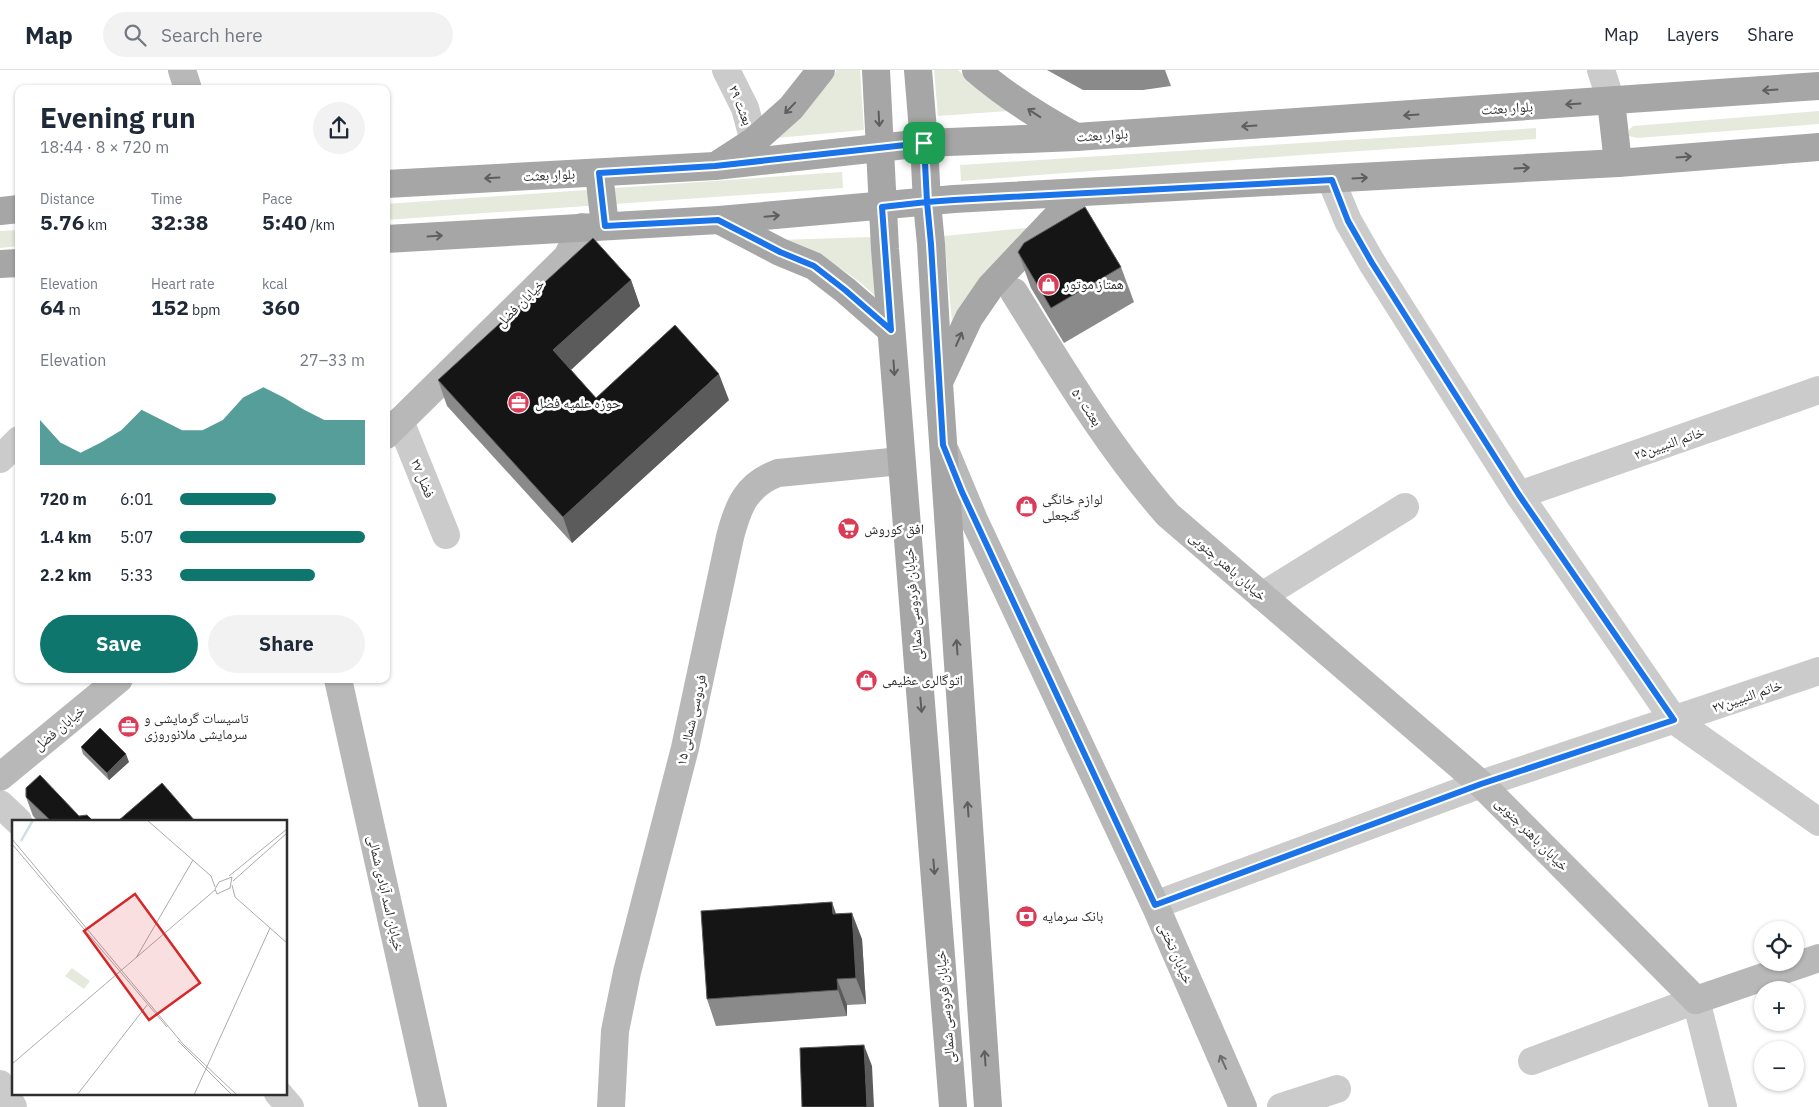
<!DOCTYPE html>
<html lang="en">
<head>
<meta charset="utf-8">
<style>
	body { margin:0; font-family:"IBM Plex Sans","Noto Naskh Arabic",sans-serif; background:#f2f2f3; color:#1f2937; height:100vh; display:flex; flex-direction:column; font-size:19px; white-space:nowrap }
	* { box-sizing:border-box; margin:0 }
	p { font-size:16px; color:#747a83 }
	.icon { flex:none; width:28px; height:28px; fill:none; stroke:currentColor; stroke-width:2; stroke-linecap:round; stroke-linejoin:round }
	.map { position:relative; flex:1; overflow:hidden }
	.side { position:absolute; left:15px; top:15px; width:375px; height:598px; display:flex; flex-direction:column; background:#fff; border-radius:10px; box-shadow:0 1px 4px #0004 }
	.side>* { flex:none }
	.tools { position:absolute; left:1754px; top:851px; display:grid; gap:10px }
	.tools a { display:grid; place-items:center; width:50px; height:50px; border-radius:50%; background:#fff; box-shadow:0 1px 4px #0004; font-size:25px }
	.pin { position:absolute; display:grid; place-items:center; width:42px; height:42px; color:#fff; margin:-21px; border-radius:10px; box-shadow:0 2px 8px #0006 }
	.round { display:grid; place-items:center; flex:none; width:52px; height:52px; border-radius:26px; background:#f2f2f3 }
	.head { display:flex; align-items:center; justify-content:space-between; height:85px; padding:0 25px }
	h1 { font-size:28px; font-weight:800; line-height:38px }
	.figures { display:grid; grid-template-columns:repeat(3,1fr); gap:8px; height:85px; padding:5px 25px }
	.figures div { display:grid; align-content:center }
	.figures b { font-size:21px; font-weight:800 }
	.figures small { font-size:14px; font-weight:400 }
	.figures p { font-size:14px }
	.chart { height:140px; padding:10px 25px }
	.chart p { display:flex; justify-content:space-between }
	.chart svg { width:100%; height:90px; margin-top:5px; fill:#0f766e; opacity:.7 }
	.primary-button { display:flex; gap:10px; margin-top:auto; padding:10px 25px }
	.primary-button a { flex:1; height:58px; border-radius:30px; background:#0f766e; color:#fff; font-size:20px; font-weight:800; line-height:58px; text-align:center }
	.primary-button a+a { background:#f2f2f3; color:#1f2937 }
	ul { padding:0 25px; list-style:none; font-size:16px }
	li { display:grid; grid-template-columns:80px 60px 1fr; align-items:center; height:38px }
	li i { height:12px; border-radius:6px; background:#0f766e }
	header { display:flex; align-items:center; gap:30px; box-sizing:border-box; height:70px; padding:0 25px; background:#fff; border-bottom:1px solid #e0e1e3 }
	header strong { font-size:24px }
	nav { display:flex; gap:28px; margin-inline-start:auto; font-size:18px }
	.search { width:350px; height:45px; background:#f2f2f3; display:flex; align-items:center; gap:12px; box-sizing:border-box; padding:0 18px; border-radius:28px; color:#747a83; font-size:19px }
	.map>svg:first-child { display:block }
</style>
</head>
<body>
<header>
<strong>Map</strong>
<div class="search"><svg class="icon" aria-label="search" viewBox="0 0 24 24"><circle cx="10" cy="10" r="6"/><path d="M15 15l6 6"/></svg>Search here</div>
<nav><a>Map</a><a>Layers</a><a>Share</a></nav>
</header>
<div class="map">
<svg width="1819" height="1037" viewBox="0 0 1819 1037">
	<rect width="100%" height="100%" fill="#fff"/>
	<g fill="#e5eadd">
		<polygon points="837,0 860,0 864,60 776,68 814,31"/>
		<polygon points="934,0 958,0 982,23 1008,41 938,46"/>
		<polygon points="1819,41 1819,54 1637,68 1629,66 1629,60 1633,56"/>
		<polygon points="1536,58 1536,69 1302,85 961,111 960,95"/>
		<polygon points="842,102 843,118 386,150 386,134"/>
		<polygon points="1036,157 968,228 952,252 944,166"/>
		<polygon points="19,160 19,176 0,178 0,161"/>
		<path d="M871,167L877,228C850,199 814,183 778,170Z"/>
	</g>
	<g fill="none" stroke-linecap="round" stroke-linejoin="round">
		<g stroke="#cbcbcb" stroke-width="28">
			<polyline points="726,0 745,38 754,71"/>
			<polyline points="1601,0 1611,31"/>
			<polyline points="1331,110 1348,151 1372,193 1519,425 1674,650 1819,752"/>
			<polyline points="400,351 446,465"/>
			<polyline points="0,389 19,370"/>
			<polyline points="1519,425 1819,320"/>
			<polyline points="1262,526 1405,437"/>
			<polyline points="0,734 18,751"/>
			<polyline points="1155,835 1481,714 1819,601"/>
			<polyline points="1532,991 1696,930 1723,1037"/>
			<polyline points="0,1014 13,1037"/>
			<polyline points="278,1023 290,1037"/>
			<polyline points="1281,1037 1337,1019"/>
		</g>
		<g stroke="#b8b8b8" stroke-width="28">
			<polyline points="182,0 188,19"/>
			<path d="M1014,222C1062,299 1108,377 1168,445L1481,714L1696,930L1819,888"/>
			<polyline points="386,365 567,187 582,157"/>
			<polyline points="946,383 974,450 1155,835 1243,1037"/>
			<polyline points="338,609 433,1037"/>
			<polyline points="0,707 119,609"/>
			<path d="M611,1037L615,961L627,902L685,678L730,467C738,436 746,415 778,403L901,391"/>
		</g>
		<g stroke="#a6a6a6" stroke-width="28">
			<polyline points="876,0 885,179 953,1037"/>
			<polyline points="918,0 924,73 927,133 931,174 939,313 988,1037"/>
			<path d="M976,0C1007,27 1041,48 1076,67"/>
			<polyline points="1611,31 1618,93"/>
			<polyline points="720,93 754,71 791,38 821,0"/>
			<polyline points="599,103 605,156"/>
			<polyline points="386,114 715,96 924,73 1076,67 1819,16"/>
			<polyline points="0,141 19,139"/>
			<polyline points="719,150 780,182 814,196 845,220 891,260"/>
			<polyline points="386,169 719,150 954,129 1618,93 1819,77"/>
			<polyline points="0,194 19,193"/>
			<polyline points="940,310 969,248 991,216 1079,123"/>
		</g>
	</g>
	<g fill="#8a8a8a">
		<polygon points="1047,0 1165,0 1171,16 1143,20 1083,20"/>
		<polygon points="1018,182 1121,197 1134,232 1064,273 1031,218"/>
		<polygon points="631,210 640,236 571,300 596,328 729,330 572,473 447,336 438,310"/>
		<polygon points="81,677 129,692 109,710 83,684"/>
		<polygon points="26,727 79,746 93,751 38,751 33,746"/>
		<polygon points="836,844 862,869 866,934 847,935 847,946 716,956 707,929"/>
	</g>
	<g fill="#5b5b5b">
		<polygon points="631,210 640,236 563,307 553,280"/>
		<polygon points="719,304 729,330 572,473 563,447"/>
		<polygon points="126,684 129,692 109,710 107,703"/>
		<polygon points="832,832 841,858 833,844"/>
		<polygon points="852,843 862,869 866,934 856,908"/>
		<polygon points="837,909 847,935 847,946 838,920"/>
		<polygon points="864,975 872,996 874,1037 867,1037"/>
	</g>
	<g fill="#151515" stroke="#5b5b5b">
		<polygon points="1085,137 1121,197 1051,238 1018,182 1024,173"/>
		<polygon points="593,168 631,210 553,280 596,328 675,255 719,304 563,447 438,310"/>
		<polygon points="100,658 126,684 107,703 81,677"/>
		<polygon points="40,705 79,746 87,745 93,751 51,751 26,727 26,718"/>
		<polygon points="162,713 195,751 118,751"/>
		<polygon points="832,832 833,844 852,843 856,908 837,909 838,920 707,929 701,841"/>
		<polygon points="864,975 867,1037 802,1037 800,978"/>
	</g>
	<defs><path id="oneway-shaft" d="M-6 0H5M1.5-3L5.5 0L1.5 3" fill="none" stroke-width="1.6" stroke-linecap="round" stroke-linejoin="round" transform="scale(1.25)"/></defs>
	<g stroke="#5e5e5e">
		<use href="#oneway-shaft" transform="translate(1770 20) rotate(176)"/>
		<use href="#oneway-shaft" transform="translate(1573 34) rotate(176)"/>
		<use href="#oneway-shaft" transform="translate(790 38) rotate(134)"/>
		<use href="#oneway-shaft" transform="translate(1034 43) rotate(-147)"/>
		<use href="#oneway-shaft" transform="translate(1411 45) rotate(176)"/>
		<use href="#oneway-shaft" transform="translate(879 49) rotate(87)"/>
		<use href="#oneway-shaft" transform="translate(1249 56) rotate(176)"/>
		<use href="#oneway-shaft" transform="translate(1684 87) rotate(-4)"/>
		<use href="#oneway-shaft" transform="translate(1522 98) rotate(-3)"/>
		<use href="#oneway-shaft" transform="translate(492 108) rotate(177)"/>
		<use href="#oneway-shaft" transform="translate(1360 108) rotate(-3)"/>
		<use href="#oneway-shaft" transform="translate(772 146) rotate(-5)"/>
		<use href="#oneway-shaft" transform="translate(435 166) rotate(-4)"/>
		<use href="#oneway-shaft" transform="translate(959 269) rotate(-66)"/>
		<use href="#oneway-shaft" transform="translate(894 298) rotate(86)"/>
		<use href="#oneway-shaft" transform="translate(957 577) rotate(-94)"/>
		<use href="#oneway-shaft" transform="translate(921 635) rotate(85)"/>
		<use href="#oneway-shaft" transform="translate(968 739) rotate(-94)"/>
		<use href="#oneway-shaft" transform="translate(934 797) rotate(85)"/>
		<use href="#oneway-shaft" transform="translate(985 988) rotate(-94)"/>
	</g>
	<use stroke="#6c6c6c" href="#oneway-shaft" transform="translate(1223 992) rotate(-114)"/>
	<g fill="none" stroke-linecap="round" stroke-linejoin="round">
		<defs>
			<polyline id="route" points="924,73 715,96 599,103 605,156 718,150 780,182 814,196 845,220 891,260 882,137 927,132 931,174 943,375 962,422 1155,835 1481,714 1674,650 1519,425 1372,193 1348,151 1332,110 954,130 927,132 924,73"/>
		</defs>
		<use href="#route" stroke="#fff" stroke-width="10"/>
		<use href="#route" stroke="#1a73e8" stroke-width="6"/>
	</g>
	<defs>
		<symbol id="shop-disc" viewBox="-11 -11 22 22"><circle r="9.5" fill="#da3b57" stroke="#fff"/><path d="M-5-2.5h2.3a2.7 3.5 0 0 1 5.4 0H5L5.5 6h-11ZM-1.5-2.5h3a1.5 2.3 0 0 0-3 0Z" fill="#fff"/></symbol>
		<symbol id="office-disc" viewBox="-11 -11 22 22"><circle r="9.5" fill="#da3b57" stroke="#fff"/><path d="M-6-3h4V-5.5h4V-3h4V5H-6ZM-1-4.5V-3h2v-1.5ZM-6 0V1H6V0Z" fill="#fff"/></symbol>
		<symbol id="supermarket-disc" viewBox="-11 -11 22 22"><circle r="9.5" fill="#da3b57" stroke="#fff"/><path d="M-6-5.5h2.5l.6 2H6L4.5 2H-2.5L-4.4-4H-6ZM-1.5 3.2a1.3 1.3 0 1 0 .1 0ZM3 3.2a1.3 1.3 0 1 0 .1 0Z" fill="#fff"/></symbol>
		<symbol id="bank-disc" viewBox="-11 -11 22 22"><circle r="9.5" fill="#da3b57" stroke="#fff"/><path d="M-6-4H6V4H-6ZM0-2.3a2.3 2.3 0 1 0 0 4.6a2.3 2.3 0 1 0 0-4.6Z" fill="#fff"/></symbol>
	</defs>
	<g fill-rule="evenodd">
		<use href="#shop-disc" x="1036" y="202" width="25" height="25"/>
		<use href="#office-disc" x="506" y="320" width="25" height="25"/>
		<use href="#shop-disc" x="1014" y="424" width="25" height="25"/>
		<use href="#supermarket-disc" x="836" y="446" width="25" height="25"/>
		<use href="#shop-disc" x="854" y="598" width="25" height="25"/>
		<use href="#office-disc" x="116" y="644" width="25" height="25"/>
		<use href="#bank-disc" x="1014" y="834" width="25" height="25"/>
	</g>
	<g text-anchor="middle" stroke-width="5" stroke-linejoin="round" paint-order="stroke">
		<g font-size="14" fill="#2e2e2e" stroke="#fff">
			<text transform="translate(741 35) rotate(68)" y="5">بعثت ۲۹</text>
			<text transform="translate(1507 38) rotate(-4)" y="5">بلوار بعثت</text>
			<text transform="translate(1102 65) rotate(-4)" y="5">بلوار بعثت</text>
			<text transform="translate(549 105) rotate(-3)" y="5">بلوار بعثت</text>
			<text transform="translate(520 233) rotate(-45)" y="5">خیابان فضل</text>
			<text transform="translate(1087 337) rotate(56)" y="5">بعثت ۵۰</text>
			<text transform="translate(1669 373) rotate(-19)" y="5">خاتم النبیین۲۵</text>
			<text transform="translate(423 408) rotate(68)" y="5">فضل ۲۷</text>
			<text transform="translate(1228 496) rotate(41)" y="5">خیابان باهنر جنوبی</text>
			<text transform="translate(913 534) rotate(-95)" y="5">خیابان فردوسی شمالی</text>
			<text transform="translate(1747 626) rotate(-19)" y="5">خاتم النبیین۲۷</text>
			<text transform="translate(691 650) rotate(-77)" y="5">فردوسی شمالی ۱۵</text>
			<text transform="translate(59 658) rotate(-40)" y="5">خیابان فضل</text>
			<text transform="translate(1532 764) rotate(45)" y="5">خیابان باهنر جنوبی</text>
			<text transform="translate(386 823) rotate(77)" y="5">خیابان اسد آبادی شمالی</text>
			<text transform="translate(1176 883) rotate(66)" y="5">خیابان تختی</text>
			<text transform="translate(945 937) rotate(-95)" y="5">خیابان فردوسی شمالی</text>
		</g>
		<g font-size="14" fill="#2e2e2e" stroke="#fff" text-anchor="start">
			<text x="1064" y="219">همتاز موتور</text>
			<text x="535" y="338">حوزه علمیه فضل</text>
			<text x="1042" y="434">لوازم خانگی<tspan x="1042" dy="16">گنجعلی</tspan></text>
			<text x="864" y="464">افق کوروش</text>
			<text x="882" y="615">اتوگالری عظیمی</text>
			<text x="144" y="653">تاسیسات گرمایشی و<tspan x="144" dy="16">سرمایشی ملانوروزی</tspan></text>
			<text x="1042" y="851">بانک سرمایه</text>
		</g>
	</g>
	<g transform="translate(12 750)">
		<rect width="275" height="275" fill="#fff"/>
		<path d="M60,148L78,161L72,169L53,156Z" fill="#e5eadd"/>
		<path fill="none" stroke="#cae0e9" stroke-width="2.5" d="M9,21L21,0"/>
		<path fill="none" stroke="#ababab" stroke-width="1" d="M135,0L199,56L203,67M0,19L171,224L225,275M0,24L155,207M217,56L275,9M220,57L218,68L205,74L203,69L207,62ZM221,61L275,13M220,65L223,77L275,123M124,138L181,40M166,221L220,275M0,244L203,70M65,275L135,185M182,275L258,108"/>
		<path fill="#d62828" fill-opacity="0.15" stroke="#d62828" stroke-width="2.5" d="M123,74L188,163L137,200L72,111Z"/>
		<rect width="275" height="275" fill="none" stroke="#2e2e2e" stroke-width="2.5"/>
	</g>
</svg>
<div class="tools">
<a><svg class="icon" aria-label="locate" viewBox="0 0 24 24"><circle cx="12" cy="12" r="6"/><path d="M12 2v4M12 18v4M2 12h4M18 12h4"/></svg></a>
<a>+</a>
<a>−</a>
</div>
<div class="pin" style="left:924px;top:73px;background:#1e9e55"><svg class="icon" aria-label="arrive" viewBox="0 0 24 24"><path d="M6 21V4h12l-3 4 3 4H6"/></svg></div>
<section class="side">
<div class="head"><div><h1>Evening run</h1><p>18:44 · 8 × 720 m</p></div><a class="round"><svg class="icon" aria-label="share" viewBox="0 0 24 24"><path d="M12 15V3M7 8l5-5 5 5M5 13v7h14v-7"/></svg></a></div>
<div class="figures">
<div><p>Distance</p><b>5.76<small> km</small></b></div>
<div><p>Time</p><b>32:38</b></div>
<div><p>Pace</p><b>5:40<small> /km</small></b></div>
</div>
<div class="figures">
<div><p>Elevation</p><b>64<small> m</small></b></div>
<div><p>Heart rate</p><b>152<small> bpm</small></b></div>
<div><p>kcal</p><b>360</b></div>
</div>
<div class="chart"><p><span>Elevation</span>27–33 m</p>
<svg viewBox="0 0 160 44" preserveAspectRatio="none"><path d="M0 44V22L10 33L20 38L30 33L40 27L50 17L60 22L70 27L80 27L90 22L100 11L110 6L120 11L130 17L140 22L150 22L160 22V44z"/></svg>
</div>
<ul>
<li><b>720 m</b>6:01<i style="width:52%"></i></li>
<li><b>1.4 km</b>5:07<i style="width:100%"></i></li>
<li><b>2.2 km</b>5:33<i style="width:73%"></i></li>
</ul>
<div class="primary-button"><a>Save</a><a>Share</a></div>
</section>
</div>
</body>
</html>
